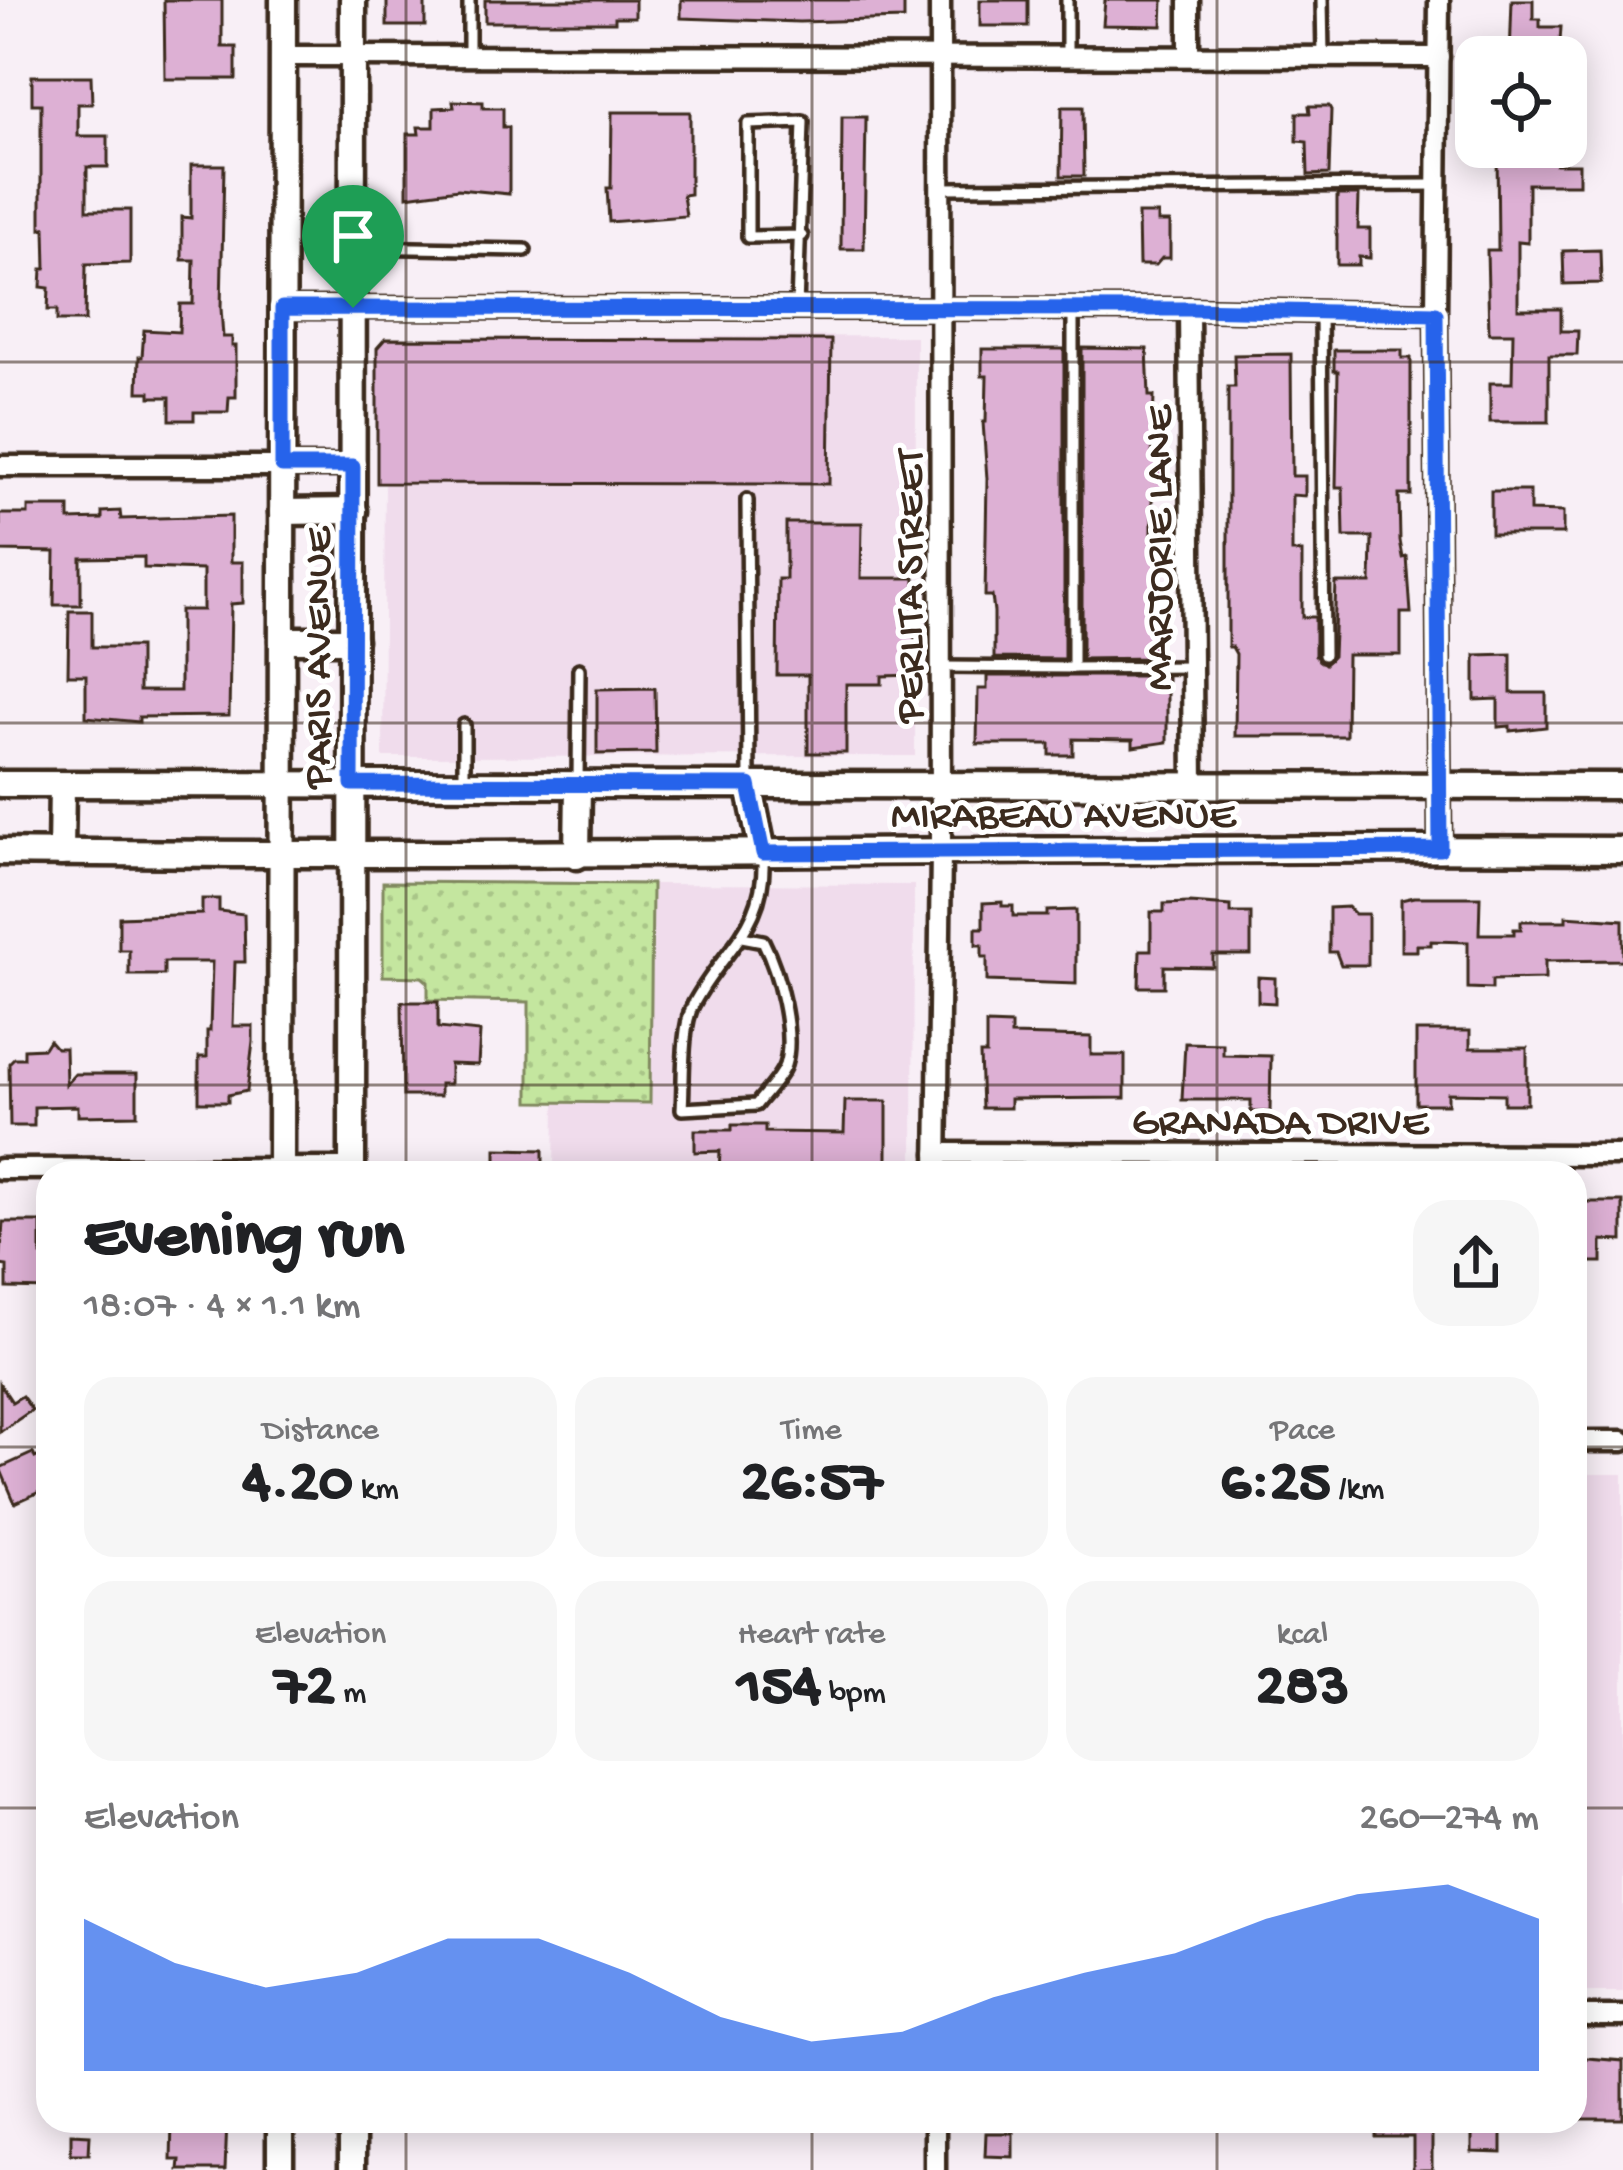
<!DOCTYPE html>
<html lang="en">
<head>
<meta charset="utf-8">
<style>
	body { margin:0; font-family:"Gochi Hand",sans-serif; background:#f6f6f6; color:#202124; height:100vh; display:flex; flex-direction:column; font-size:45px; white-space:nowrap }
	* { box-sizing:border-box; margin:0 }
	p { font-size:39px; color:#757577 }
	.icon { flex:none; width:66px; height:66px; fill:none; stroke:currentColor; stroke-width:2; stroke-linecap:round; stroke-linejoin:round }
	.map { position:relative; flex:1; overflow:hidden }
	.side { position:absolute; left:36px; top:1161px; width:1551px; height:972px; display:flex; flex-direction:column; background:#fff; border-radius:36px; box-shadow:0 6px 30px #0003 }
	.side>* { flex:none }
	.buttons { position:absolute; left:1455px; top:36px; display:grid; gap:24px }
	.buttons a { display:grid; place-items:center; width:132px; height:132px; border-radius:24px; background:#fff; box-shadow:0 6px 30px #0003; font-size:60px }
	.pin { position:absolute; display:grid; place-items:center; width:102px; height:102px; color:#fff; margin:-123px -51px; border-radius:50% 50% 50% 0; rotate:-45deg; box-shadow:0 0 12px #0007 }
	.pin .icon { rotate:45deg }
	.round { display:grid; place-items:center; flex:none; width:126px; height:126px; border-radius:36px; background:#f6f6f6 }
	.headline { display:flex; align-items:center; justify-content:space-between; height:204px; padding:0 48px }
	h1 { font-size:66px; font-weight:700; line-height:90px }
	.metrics { display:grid; grid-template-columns:repeat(3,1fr); gap:18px; height:204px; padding:12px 48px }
	.metrics div { display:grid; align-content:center; border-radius:30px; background:#f6f6f6; text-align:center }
	.metrics b { font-size:60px; font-weight:700 }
	.metrics small { font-size:33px; font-weight:400 }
	.metrics p { font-size:33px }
	.chart { height:336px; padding:24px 48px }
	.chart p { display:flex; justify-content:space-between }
	.chart svg { width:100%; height:216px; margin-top:12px; fill:#2563eb; opacity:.7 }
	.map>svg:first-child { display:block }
</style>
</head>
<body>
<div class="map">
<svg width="1623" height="2170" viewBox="0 0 1623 2170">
	<defs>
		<pattern id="grass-dots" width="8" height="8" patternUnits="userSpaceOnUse" patternTransform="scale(3)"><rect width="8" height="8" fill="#c4e69f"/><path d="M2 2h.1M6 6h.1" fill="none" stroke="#a9c588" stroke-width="1.8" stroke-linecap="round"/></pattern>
	</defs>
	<rect width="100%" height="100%" fill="#f8eff6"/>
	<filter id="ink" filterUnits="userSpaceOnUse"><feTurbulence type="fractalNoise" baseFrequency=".00833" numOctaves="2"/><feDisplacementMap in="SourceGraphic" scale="24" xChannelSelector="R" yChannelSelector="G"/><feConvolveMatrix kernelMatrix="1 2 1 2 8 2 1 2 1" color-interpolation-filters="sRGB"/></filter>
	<g filter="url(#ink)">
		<g fill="#f0dcec">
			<polygon points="916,336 915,756 383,757 386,338"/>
			<polygon points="652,884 914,885 913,1173 554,1173 555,1103 650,1102"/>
			<rect x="1575" y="1474" width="48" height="518"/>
		</g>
		<polygon fill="url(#grass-dots)" stroke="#80885e" stroke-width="3" points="383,882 652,884 650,1103 529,1102 529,1002 428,1000 428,982 422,977 383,976"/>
		<g fill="#ddb0d4" stroke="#3b2a1e" stroke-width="3">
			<polygon points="164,0 222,0 222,47 236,47 236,79 165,79"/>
			<rect x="387" y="0" width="38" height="26"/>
			<polygon points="485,0 635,0 635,17 615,17 615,22 485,22"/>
			<polygon points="681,0 904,0 904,19 799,22 681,18"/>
			<rect x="980" y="0" width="48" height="26"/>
			<polygon points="1105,0 1163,0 1162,26 1103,25"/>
			<polygon points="1512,0 1533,0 1533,19 1540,19 1540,27 1561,27 1559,57 1510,57"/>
			<polygon points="32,76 91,76 92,104 78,104 78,136 108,136 108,167 87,167 87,210 130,210 130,263 86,264 85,321 57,321 57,310 48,310 49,288 41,287 42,269 46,269 45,228 41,229 41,104 32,104"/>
			<polygon points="453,101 483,102 483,108 503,108 503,127 509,127 509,194 458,189 407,196 407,134 419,134 418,127 434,127 434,108 454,107"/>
			<polygon points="1309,106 1329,106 1331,110 1329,174 1308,175 1307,142 1297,141 1297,113 1310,113"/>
			<polygon points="1062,107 1083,107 1084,176 1061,176"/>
			<polygon points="612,112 690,112 690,194 683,195 686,216 609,222 607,188 611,188"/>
			<polygon points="842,117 866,117 864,249 841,249"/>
			<polygon points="1497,147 1556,147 1556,164 1579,164 1579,184 1528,184 1528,243 1518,242 1518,309 1561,309 1561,331 1578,331 1577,355 1549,355 1549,422 1490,422 1490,383 1512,383 1513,333 1489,333 1487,250 1498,250"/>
			<polygon points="191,165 224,165 221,308 223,337 232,337 232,346 236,346 236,397 229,397 228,412 194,412 194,420 170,420 170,397 150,397 150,392 138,392 139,357 142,357 144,330 179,332 180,304 193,304 194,260 182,260 182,217 191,218"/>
			<polygon points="1337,195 1359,195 1358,229 1370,229 1370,258 1359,257 1359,265 1337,265"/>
			<polygon points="1138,214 1158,214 1158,222 1170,222 1170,258 1162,258 1156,265 1139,265"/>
			<polygon points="1600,250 1601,283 1564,284 1563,251"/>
			<polygon points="385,339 831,340 829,484 377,483 377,348"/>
			<polygon points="1082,348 1147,349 1149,396 1154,396 1152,459 1163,459 1163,490 1152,490 1152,555 1157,555 1160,590 1154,658 1082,659"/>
			<polygon points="982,349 1064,349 1064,659 994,658 994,612 992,596 985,596 987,479 983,422 986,422 987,376 982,376"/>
			<polygon points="1334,350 1402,350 1402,358 1411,358 1411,495 1399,495 1400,541 1403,558 1407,557 1411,613 1401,613 1401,655 1347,655 1346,736 1235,736 1236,654 1232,647 1228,647 1228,387 1235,387 1234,355 1291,354 1292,476 1305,476 1305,496 1292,495 1292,552 1302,552 1302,617 1315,617 1315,656 1325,664 1333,656 1336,583 1371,583 1372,537 1344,537 1343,487 1336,487 1338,371 1334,371"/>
			<polygon points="1491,491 1530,491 1530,511 1563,512 1563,534 1491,534"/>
			<polygon points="28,507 69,507 69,520 102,519 102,512 120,511 121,519 231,516 231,562 243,562 243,603 231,604 229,716 139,717 139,722 86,717 86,675 68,675 69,611 92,611 92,647 139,647 139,691 180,691 180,610 203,610 203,570 144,568 144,557 81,558 81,605 54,605 55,552 0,551 0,514 28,514"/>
			<polygon points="786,523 862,523 861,578 915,578 914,675 882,676 882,684 846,684 846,753 808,753 808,675 777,675 778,579 786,579"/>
			<polygon points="1511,654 1511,693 1546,693 1546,727 1510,731 1510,726 1498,727 1498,699 1475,700 1475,655"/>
			<polygon points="987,676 1167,676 1167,742 1133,747 1133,740 1073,739 1073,755 1050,755 1050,744 977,744 978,689 987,689"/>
			<polygon points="655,688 656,753 597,754 597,689"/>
			<polygon points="1414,897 1480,897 1479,934 1514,934 1514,929 1521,929 1521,921 1566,921 1566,916 1623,920 1623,960 1545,961 1545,979 1492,980 1492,989 1468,988 1468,942 1431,941 1431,945 1417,945 1417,951 1401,951 1401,900"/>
			<polygon points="202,899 219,899 219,911 244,914 245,962 235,962 233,1026 253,1026 253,1042 247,1091 228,1095 228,1102 199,1102 199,1057 207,1057 207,1031 210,1031 212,962 164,962 164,975 129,975 129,950 119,950 119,917 202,914"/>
			<polygon points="1002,902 1002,906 1013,906 1013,916 1047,916 1047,911 1076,910 1076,984 987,981 987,957 982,957 982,945 976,945 976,928 983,928 983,903"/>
			<polygon points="1189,903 1231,906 1231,913 1251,913 1251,955 1213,955 1213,967 1164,966 1164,987 1139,987 1140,950 1151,950 1151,912 1164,912 1164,904"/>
			<polygon points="1348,907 1355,914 1368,914 1368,965 1341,965 1336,952 1329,952 1329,908"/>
			<polygon points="1258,977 1275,978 1275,1003 1258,1002"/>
			<polygon points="402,1002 438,1002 438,1028 480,1032 478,1065 450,1064 450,1084 440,1084 440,1096 403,1096"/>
			<polygon points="986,1024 1011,1025 1011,1035 1091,1037 1091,1055 1125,1055 1125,1098 1010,1099 1010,1108 982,1108 980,1054 986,1054"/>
			<polygon points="1416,1031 1470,1031 1470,1048 1527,1048 1527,1104 1504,1104 1504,1094 1448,1093 1448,1104 1416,1104"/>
			<polygon points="49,1040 56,1048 65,1048 66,1084 75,1074 137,1074 137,1115 78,1116 78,1106 34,1107 34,1126 10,1126 9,1063 14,1058 24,1058 24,1049 44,1048"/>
			<polygon points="1185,1043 1223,1044 1223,1055 1271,1056 1270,1112 1251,1112 1251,1100 1182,1100"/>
			<polygon points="845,1101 887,1101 887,1173 719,1173 720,1151 695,1152 695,1130 732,1130 732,1125 765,1125 765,1132 844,1133"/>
			<polygon points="496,1149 543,1150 543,1172 496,1172"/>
			<polygon points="1575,1202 1623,1202 1623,1241 1602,1240 1602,1262 1575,1262"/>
			<polygon points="3,1222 41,1222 41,1255 48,1255 48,1289 7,1288 7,1266 0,1265"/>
			<polygon points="0,1384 12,1402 22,1396 32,1410 0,1432"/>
			<polygon points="48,1452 48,1488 15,1503 0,1468 33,1453 35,1458"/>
			<polygon points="1575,2057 1623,2061 1623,2119 1575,2119"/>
			<polygon points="172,2121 227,2121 225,2170 179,2170 180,2160 171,2160"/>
			<polygon points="1376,2121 1432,2121 1432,2170 1413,2170 1413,2137 1376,2137"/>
			<polygon points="1472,2121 1489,2121 1489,2132 1502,2132 1502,2153 1472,2152"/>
			<polygon points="986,2133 1013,2133 1013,2157 985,2156"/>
			<polygon points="71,2134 90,2135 89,2154 71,2154"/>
		</g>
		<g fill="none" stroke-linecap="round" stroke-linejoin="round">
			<defs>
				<g id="service">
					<polyline points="1322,0 1323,55"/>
					<polyline points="469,55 469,0"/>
					<polyline points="1067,56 1067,0"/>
					<polyline points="941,188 1438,185"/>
					<polyline points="358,247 525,250"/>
					<polyline points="797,309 803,122 748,124 748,237 802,236"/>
					<polyline points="1321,312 1324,655"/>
					<polyline points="747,500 749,780"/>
					<polyline points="942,667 1073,668 1073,310"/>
					<polyline points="1073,668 1192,667"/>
					<polyline points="464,725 464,784"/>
					<polyline points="578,784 579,669"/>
					<path d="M742,937L763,941C778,970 795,1034 785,1065C780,1079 764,1094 756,1105L682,1109C684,1082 681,1028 693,1005C724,946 767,929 763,853"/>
				</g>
				<g id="minor">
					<polyline points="1439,0 1436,314 1440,849"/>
					<polyline points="283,56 1439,57"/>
					<polyline points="1189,56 1189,0"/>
					<polyline points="282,308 1189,309 1436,314"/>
					<polyline points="1189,309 1193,787"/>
					<polyline points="0,466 353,466"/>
					<polyline points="937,1153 1623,1155"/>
					<polyline points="0,1169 352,1168"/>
					<polyline points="937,1173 941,850 940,0"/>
					<polyline points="1575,1441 1623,1441"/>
					<polyline points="1575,2016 1623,2016"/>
					<polyline points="935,2170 935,2121"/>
				</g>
				<g id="tertiary">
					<polyline points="282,512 354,511"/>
					<polyline points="282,640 353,640"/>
					<polyline points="0,784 1623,786"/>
					<polyline points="749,785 763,853"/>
					<path d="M0,852C541,859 1082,846 1623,850"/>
					<polyline points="61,853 62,785"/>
					<polyline points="577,856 578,784"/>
					<polyline points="281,1173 283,0"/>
					<polyline points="352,1173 353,0"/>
					<polyline points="280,2170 280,2121"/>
					<polyline points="352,2170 352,2121"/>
				</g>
			</defs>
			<use href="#service" stroke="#3b2a1e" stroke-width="18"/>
			<use href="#minor" stroke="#3b2a1e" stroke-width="27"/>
			<use href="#tertiary" stroke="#3b2a1e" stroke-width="33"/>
			<use href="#service" stroke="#fff" stroke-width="9"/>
			<use href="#minor" stroke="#fff" stroke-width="18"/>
			<use href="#tertiary" stroke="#fff" stroke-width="24"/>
		</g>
	</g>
	<g fill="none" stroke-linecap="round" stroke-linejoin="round" filter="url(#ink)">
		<defs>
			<polygon id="route" points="282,308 1189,309 1436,314 1440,849 763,853 749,785 352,784 353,466 282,466"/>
		</defs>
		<use href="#route" stroke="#fff" stroke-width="24"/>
		<use href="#route" stroke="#2563eb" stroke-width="15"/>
	</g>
	<path fill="none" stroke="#3b2a1e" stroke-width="3" stroke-opacity="0.55" d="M406,0V1173M812,0V1173M1217,0V1173M0,362H1623M0,723H1623M0,1085H1623M0,1447H48M1575,1447H1623M0,1808H48M1575,1808H1623M406,2121V2170M812,2121V2170M1217,2121V2170"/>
	<g text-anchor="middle" stroke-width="10" stroke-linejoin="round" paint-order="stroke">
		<g font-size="42" fill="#3b2a1e" stroke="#fff">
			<text transform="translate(1155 548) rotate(-90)" y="15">MARJORIE LANE</text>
			<text transform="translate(906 586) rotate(-90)" y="15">PERLITA STREET</text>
			<text transform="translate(314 658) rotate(-90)" y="15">PARIS AVENUE</text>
			<text x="1063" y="826">MIRABEAU AVENUE</text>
			<text x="1280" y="1133">GRANADA DRIVE</text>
		</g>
	</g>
</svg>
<div class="buttons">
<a><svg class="icon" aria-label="locate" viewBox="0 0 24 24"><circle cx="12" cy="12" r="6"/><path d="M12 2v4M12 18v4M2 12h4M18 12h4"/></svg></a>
</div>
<div class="pin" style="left:353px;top:308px;background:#1e9e55"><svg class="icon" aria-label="arrive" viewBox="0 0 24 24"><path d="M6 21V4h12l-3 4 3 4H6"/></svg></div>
<section class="side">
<div class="headline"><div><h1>Evening run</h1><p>18:07 · 4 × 1.1 km</p></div><a class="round"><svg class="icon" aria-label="share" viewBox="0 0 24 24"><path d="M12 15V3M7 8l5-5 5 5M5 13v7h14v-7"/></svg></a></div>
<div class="metrics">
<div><p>Distance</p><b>4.20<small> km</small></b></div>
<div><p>Time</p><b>26:57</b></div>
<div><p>Pace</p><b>6:25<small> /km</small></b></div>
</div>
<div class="metrics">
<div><p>Elevation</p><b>72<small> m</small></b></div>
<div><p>Heart rate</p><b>154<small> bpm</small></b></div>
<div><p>kcal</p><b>283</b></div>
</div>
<div class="chart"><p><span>Elevation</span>260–274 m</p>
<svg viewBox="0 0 160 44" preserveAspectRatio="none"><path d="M0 44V13L10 22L20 27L30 24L40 17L50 17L60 24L70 33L80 38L90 36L100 29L110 24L120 20L130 13L140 8L150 6L160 13V44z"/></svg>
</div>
</section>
</div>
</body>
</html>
